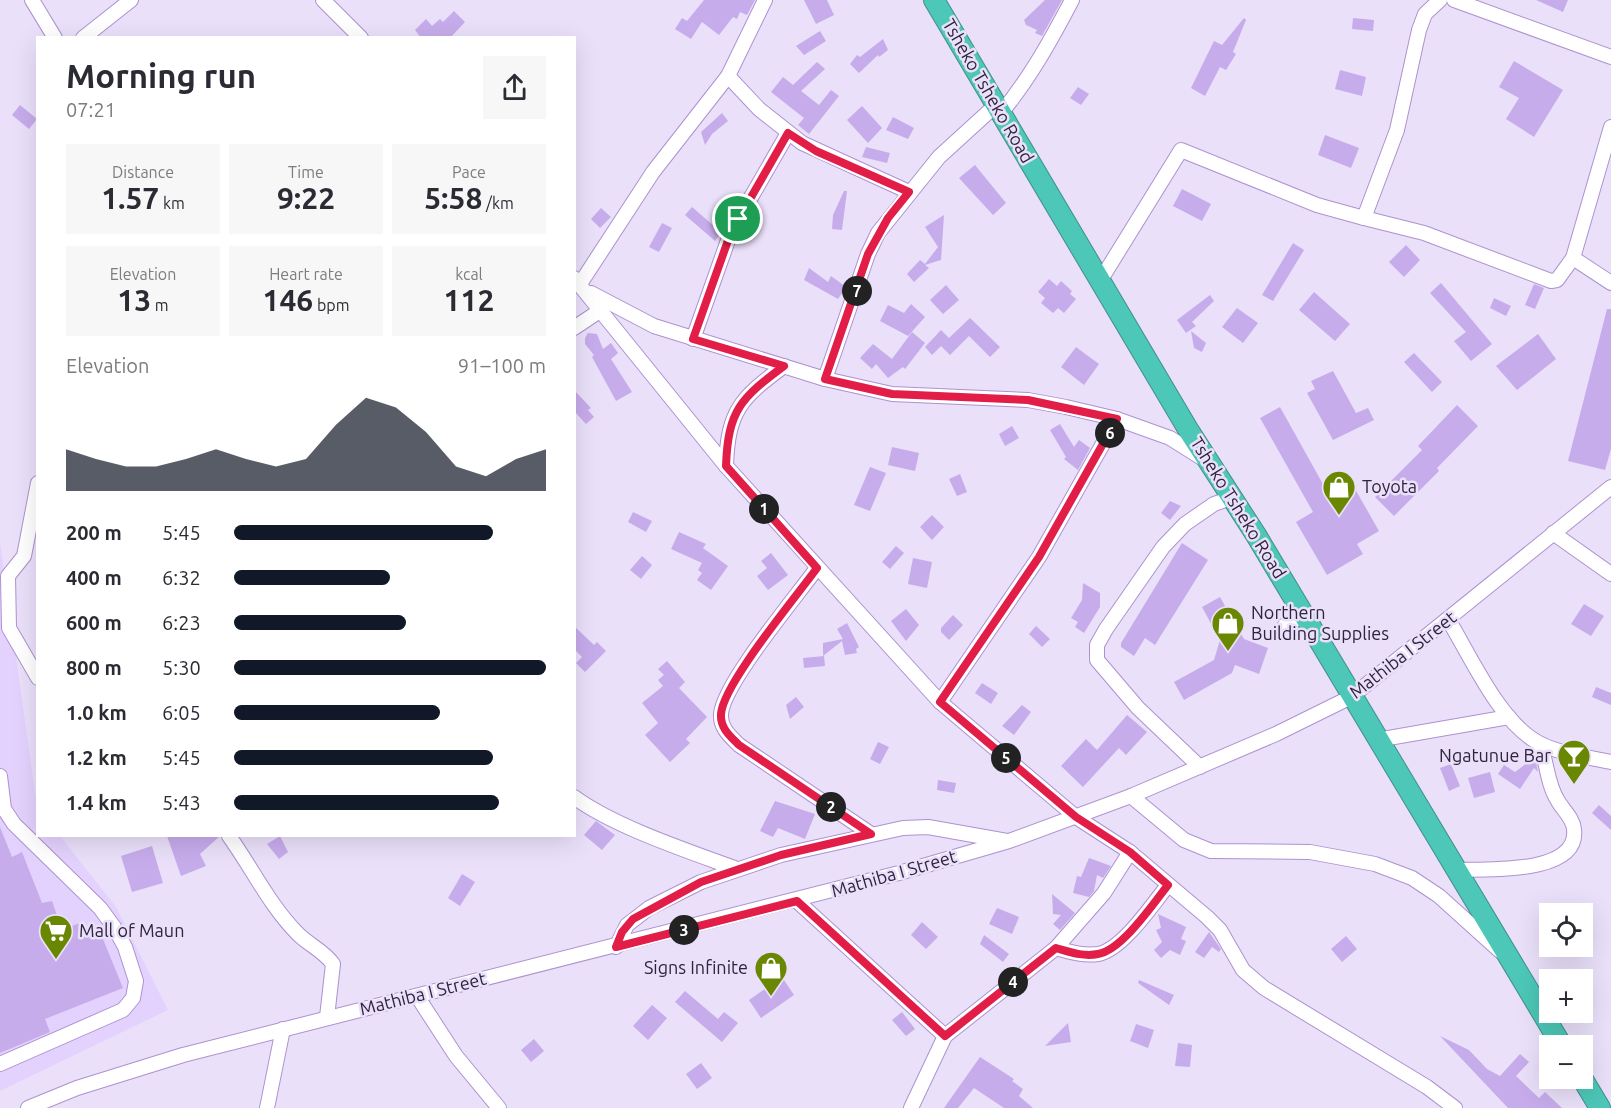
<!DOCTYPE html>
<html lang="en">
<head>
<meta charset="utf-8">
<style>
	body { margin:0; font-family:Ubuntu,sans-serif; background:#f7f7f7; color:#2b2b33; height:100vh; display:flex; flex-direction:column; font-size:22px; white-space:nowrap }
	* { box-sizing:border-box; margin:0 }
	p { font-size:20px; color:#7c7c81 }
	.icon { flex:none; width:33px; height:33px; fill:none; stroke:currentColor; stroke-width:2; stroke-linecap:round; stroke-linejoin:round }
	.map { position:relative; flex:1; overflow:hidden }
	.side { position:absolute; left:36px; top:36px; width:540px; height:801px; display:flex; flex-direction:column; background:#fff; border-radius:0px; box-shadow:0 6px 24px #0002 }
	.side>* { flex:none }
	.tools { position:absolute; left:1539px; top:903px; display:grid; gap:12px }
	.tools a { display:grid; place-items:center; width:54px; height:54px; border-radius:0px; background:#fff; box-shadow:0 6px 24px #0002; font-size:30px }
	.pin { position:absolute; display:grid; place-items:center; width:51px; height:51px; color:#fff; margin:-26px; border:3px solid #fff; border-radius:50%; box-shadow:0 2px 6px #0007 }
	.km { position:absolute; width:30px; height:30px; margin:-15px; border-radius:50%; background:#222; color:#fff; font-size:16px; line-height:30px; text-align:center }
	.round { display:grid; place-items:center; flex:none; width:63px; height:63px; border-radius:0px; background:#f7f7f7 }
	.summary { display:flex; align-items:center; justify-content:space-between; height:102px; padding:0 30px }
	h1 { font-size:33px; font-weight:600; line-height:45px }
	.metrics { display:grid; grid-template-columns:repeat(3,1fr); gap:9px; height:102px; padding:6px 30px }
	.metrics div { display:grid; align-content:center; border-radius:0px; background:#f7f7f7; text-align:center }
	.metrics b { font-size:30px; font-weight:600 }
	.metrics small { font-size:16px; font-weight:400 }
	.metrics p { font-size:16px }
	.chart { height:168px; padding:12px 30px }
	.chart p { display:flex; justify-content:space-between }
	.chart svg { width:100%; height:108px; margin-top:6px; fill:#111827; opacity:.7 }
	ul { padding:0 30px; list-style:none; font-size:20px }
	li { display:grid; grid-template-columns:96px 72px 1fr; align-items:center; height:45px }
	li i { height:15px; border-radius:8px; background:#111827 }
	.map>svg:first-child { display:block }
</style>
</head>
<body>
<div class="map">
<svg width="1611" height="1108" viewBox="0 0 1611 1108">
	<rect width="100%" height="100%" fill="#eae0fa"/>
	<polygon fill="#e4d2fe" points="0,542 37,807 38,836 60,836 116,907 168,1010 0,1091"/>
	<g fill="#c7aceb">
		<polygon points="704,0 755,0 747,15 740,12 737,19 733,17 719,35 702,22 691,39 675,29 682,18 687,21"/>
		<polygon points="804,0 827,0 834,15 816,24"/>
		<polygon points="1045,0 1062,0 1042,36 1035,33 1037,30 1026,25 1024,20"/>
		<polygon points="1536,0 1568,0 1563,12"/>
		<polygon points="454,11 465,22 450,38 421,38 415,30 426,19 432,26 440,19 443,22"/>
		<polygon points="1244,18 1246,20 1233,52 1236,54 1226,70 1220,67 1205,96 1191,88 1214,41 1222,45"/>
		<polygon points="1353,18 1374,20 1373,31 1352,29"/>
		<polygon points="820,31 826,41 804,55 796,46"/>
		<polygon points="883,39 888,50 879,57 878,55 859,73 850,64 857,55 860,57"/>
		<polygon points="1514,61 1563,90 1534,137 1506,119 1519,98 1499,87"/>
		<polygon points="817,62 825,69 801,91 819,105 831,90 839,96 809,134 798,125 804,118 771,92 783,77 793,85"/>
		<polygon points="1340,70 1366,77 1362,96 1335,89"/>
		<polygon points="1078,87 1089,94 1081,105 1070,98"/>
		<polygon points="20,105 37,119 29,129 12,115"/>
		<polygon points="862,106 882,128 868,143 847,120"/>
		<polygon points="722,113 728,121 712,134 705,145 701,132"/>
		<polygon points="893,117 914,128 908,139 886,130"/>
		<polygon points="1325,135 1359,148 1351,168 1318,155"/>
		<polygon points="866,147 890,153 887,163 862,157"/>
		<polygon points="975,165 1006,203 993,215 959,178"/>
		<polygon points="1182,189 1211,204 1202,221 1173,206"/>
		<polygon points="844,191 847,191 842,230 832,229 833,215"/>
		<polygon points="692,207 721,232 715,241 685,215"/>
		<polygon points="601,208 611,217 600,228 591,219"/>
		<polygon points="944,215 941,260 925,265 929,268 914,282 907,274 920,260 925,264 938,247 925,227"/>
		<polygon points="662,223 672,228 659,252 649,247"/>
		<polygon points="1293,243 1304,250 1273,301 1262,295"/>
		<polygon points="1406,245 1420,260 1404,277 1389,262"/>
		<polygon points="809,268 828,282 831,276 846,287 838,299 804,280"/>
		<polygon points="1049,279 1057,286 1061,281 1072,291 1070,294 1076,299 1064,313 1058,308 1053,313 1041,303 1045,298 1038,292"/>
		<polygon points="1441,283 1492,344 1471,361 1454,341 1466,332 1430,293"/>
		<polygon points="1534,284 1544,288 1535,309 1525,305"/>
		<polygon points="946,285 959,300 943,314 930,300"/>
		<polygon points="1314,292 1350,324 1335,341 1299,310"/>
		<polygon points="1210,295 1214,301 1192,322 1196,326 1186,333 1177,320"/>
		<polygon points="1494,298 1511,306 1506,316 1490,308"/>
		<polygon points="911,304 925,317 908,336 880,321 888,305 904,313"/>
		<polygon points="1237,308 1258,323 1243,343 1222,327"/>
		<polygon points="1607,309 1611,309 1611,449 1605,470 1568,461"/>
		<polygon points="970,318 1000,347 990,357 969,336 950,355 941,346 932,355 925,347 941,330 949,338"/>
		<polygon points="1191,331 1206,343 1202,352 1194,348"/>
		<polygon points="912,332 925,343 905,369 903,367 888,378 876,364 872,369 860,358 873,344 892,359"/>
		<polygon points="588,333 597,334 603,349 611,343 618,353 611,359 632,392 616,401 592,357 594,355 585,344 585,338"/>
		<polygon points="1538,334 1556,359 1517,390 1496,366"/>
		<polygon points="1076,347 1099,364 1084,385 1061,367"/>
		<polygon points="1414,353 1442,382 1432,392 1404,362"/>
		<polygon points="1333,371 1356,413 1368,408 1374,420 1333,440 1307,393 1315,389 1311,381"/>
		<polygon points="574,390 591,408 588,410 594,417 586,424 574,411"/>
		<polygon points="1457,405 1478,426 1437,468 1439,471 1394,516 1375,497 1422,450 1418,446"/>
		<polygon points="1280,407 1324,486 1346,473 1379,531 1357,544 1363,554 1327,575 1296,522 1313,512 1260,418"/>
		<polygon points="1060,424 1074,447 1079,440 1090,448 1078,470 1064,459 1066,457 1050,430"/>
		<polygon points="1012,426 1019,438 1005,446 999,434"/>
		<polygon points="892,447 919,453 915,471 888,465"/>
		<polygon points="870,467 886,473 870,511 854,505"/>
		<polygon points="960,474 967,492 957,496 949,479"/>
		<polygon points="1170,501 1181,506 1170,520 1161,513"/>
		<polygon points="633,512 652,521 646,532 628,522"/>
		<polygon points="932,515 944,527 932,540 920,527"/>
		<polygon points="679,532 706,544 703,548 728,566 711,590 697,580 702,573 698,570 702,563 671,549"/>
		<polygon points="1182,543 1208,560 1155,645 1145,638 1134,656 1121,647 1121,643"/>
		<polygon points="896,546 904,553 890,569 882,562"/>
		<polygon points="771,553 788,575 768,590 757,576 767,568 761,561"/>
		<polygon points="642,556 652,565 641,579 630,570"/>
		<polygon points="913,558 932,562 927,588 908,584"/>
		<polygon points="1083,583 1100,593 1100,607 1084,633 1075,627 1078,622 1071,618 1082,600"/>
		<polygon points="1220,597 1244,639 1268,648 1259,674 1235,665 1232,673 1184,700 1174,682 1214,660 1220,640 1202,607"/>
		<polygon points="1584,604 1604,616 1591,636 1571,624"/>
		<polygon points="906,609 919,625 906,641 891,621"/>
		<polygon points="953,615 963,625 949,640 941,632 941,628"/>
		<polygon points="847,623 859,647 856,649 857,653 845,655 842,641 823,656 823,643 843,639 837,629"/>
		<polygon points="574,626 594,645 597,642 606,651 585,672 576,663 582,657 574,649"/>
		<polygon points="1036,626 1050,639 1042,647 1029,634"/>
		<polygon points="824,656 825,666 804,668 803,658"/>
		<polygon points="667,661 685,682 679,688 707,717 686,739 690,743 670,762 645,735 658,723 642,703 663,686 658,680 664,675 658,669"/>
		<polygon points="982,683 998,693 991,704 975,693"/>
		<polygon points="1596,687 1611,693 1611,705 1592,697"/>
		<polygon points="796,697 804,707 790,719 786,705"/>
		<polygon points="1022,705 1031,712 1014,735 1002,726"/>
		<polygon points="1127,715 1147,732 1126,755 1119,748 1083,787 1061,766 1086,739 1097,750"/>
		<polygon points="878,742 889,747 880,764 870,759"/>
		<polygon points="1535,757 1538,772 1534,768 1520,789 1498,774 1504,765 1515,772"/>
		<polygon points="1451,764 1460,786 1449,791 1440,768"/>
		<polygon points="1490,772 1495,792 1474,798 1468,778"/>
		<polygon points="938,780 956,783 954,793 937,790"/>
		<polygon points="775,801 815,814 805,839 778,828 773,837 760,831"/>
		<polygon points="1599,805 1611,816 1611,830 1592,813"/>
		<polygon points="596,821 615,835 602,850 584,835"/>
		<polygon points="0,827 12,857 22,852 42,903 52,901 62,930 82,922 86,932 98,927 123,988 45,1019 50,1032 0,1053"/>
		<polygon points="167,836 220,836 200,854 206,866 181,876"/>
		<polygon points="280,836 288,852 279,859 267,844"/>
		<polygon points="152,846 163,883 132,892 121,856"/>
		<polygon points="1089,858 1111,866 1103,878 1097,875 1094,891 1089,897 1073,893 1077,876 1081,877"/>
		<polygon points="462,874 475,882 460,906 448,898"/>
		<polygon points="1052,894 1075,913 1060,930 1053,924 1061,915 1053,914"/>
		<polygon points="997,908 1019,917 1012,934 989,924"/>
		<polygon points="1158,914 1186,927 1181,939 1186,941 1180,955 1170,950 1161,958 1154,950 1162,942 1156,930 1161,928"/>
		<polygon points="922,922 938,937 926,949 911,935"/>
		<polygon points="1209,932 1221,949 1219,952 1212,947 1204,958 1195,952"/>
		<polygon points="984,935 1009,954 1003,962 980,944"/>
		<polygon points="1346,936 1357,949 1342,962 1331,949"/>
		<polygon points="782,977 794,995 761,1018 749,1000"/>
		<polygon points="1139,980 1174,995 1169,1005 1138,983"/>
		<polygon points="685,991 718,1019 724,1012 738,1023 722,1042 675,1002"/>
		<polygon points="652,1005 667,1018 648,1040 633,1026"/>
		<polygon points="902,1012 915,1029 906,1036 892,1020"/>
		<polygon points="1068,1023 1071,1042 1045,1046"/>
		<polygon points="1136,1024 1154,1030 1148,1048 1130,1041"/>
		<polygon points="1440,1036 1469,1050 1487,1069 1500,1076 1520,1054 1529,1062 1516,1076 1539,1098 1545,1092 1562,1108 1508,1108"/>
		<polygon points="534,1039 544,1051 531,1062 521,1050"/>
		<polygon points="1178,1043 1192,1045 1190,1067 1175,1066"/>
		<polygon points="980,1057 1014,1079 1012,1081 1023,1089 1019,1096 1033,1108 1004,1108 974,1088 958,1108 944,1108"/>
		<polygon points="701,1063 712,1078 697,1089 686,1074"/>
	</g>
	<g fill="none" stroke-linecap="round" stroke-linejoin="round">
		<defs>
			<g id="minor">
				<polyline points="32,0 55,38"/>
				<polyline points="323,0 361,38"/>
				<polyline points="765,0 728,76 759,109 802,143 909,192"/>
				<polyline points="1454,0 1611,57"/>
				<polyline points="83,38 131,0"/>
				<path d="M1001,113C1030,78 1051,40 1072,0"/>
				<polyline points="1364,218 1424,233 1551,281 1557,280 1573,258 1611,127"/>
				<polyline points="1573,258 1611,283"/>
				<polyline points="574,278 726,466 940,702 1076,817 1130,852 1207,917 1220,930 1243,970 1264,988 1427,1087 1455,1108"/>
				<polyline points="1100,281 1181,150 1317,205 1364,218 1397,130 1419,30 1425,14 1440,0"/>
				<polyline points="580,284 653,172 728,76"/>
				<polyline points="591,293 654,326 825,379 892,394 1028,400 1066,407 1117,419 1170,438 1205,460"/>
				<polyline points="574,328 601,310"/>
				<polyline points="693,339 731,232 788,133"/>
				<polyline points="825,379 868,254 878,233 939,157 996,105"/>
				<path d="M726,466C728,410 741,398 784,366"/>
				<polyline points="38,483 24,556 8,576 9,628 38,678"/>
				<polyline points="1553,533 1611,574"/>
				<path d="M817,568C796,597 723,684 721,714C720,728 730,736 739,745L871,834"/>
				<path d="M1449,621C1471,657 1500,723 1539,743C1560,754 1588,757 1611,762"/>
				<polyline points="1285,625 1303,616"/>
				<polyline points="940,702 1039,557 1117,419"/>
				<polyline points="1377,740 1509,717"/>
				<polyline points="1200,767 1138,708 1097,660 1097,645 1106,629 1163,547 1185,524 1214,504 1231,498"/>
				<polyline points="0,776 4,809 14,824 100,908 114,927 125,947 136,981 133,998 123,1010 0,1064"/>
				<polyline points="1131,796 1184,840 1211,851 1310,852 1375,864 1412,878 1439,896 1500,951"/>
				<path d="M574,797C615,827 688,851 737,869"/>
				<path d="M229,836C252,868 270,906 298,934C309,945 324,951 333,964L327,1017"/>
				<path d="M1456,870C1486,869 1580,875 1574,829C1573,818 1563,810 1558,801C1547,784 1547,762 1540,744"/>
				<polyline points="797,901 945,1036"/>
				<polyline points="616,947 627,925 649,908 701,882 781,855 903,828 928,827 1007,841"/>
				<path d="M1056,948C1070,952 1083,956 1098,954C1122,950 1153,904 1168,885"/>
				<polyline points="417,996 456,1056 499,1108"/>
				<polyline points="28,1108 77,1088 183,1055 899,873 1009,841 1131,796 1276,734 1351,697 1611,487"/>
				<polyline points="267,1108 283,1029"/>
				<polyline points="911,1108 945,1036 1056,948 1104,893 1130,852"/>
			</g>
			<g id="highway">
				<polyline points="934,0 1189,431 1256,535 1562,1046"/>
				<polyline points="1582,1078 1600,1108"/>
			</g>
		</defs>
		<use href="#minor" stroke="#ad92d0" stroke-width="16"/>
		<use href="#highway" stroke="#428e8d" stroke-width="22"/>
		<use href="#minor" stroke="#fff" stroke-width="14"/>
		<use href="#highway" stroke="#4cc7b8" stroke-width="20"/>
	</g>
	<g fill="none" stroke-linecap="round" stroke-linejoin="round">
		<defs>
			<path id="route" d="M788,133L816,151L909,192L888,218L868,254L825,379L892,394L1028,400L1117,419L1039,557L940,702L1076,817L1130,852L1168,885C1153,904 1122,950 1098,954C1083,957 1070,952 1056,948L945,1036L797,901L616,947L622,932L633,919L701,882L781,855L871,834L739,745C730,736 720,728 721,714C723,684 796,597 817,568L726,466C728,410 741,398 784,366L693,339L731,232Z"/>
		</defs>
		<use href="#route" stroke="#fff" stroke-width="12"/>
		<use href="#route" stroke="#e11d48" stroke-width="8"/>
	</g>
	<defs>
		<symbol id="shop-pin" viewBox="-11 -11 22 30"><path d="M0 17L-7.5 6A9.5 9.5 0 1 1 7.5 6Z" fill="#698700" stroke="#eae0fa"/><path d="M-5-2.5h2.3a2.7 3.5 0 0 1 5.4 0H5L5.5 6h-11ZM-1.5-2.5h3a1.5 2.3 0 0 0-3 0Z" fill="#fff"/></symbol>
		<symbol id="bar-pin" viewBox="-11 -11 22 30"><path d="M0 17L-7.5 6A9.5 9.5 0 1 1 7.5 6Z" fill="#698700" stroke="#eae0fa"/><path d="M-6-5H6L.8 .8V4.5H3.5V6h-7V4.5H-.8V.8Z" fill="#fff"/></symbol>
		<symbol id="supermarket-pin" viewBox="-11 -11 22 30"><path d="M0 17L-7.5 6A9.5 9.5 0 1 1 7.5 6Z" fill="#698700" stroke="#eae0fa"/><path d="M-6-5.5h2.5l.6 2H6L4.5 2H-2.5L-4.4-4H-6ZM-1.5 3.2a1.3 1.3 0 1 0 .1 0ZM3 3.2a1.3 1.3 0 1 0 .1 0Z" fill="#fff"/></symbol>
	</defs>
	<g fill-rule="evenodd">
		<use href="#shop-pin" x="1320" y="468" width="38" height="52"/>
		<use href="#shop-pin" x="1209" y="604" width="38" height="52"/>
		<use href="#bar-pin" x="1555" y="737" width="38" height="52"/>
		<use href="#supermarket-pin" x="37" y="912" width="38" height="52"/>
		<use href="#shop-pin" x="752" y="949" width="38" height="52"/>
	</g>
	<g text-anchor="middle" stroke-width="5" stroke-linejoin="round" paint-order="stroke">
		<g font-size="18" fill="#2f243d" stroke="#eae0fa">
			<text transform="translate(988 91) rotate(60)" y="6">Tsheko Tsheko Road</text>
			<text transform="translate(1238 508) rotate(58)" y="6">Tsheko Tsheko Road</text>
			<text transform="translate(1403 655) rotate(-38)" y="6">Mathiba I Street</text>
			<text transform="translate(894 874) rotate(-16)" y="6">Mathiba I Street</text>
			<text transform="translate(423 994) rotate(-14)" y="6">Mathiba I Street</text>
		</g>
		<g font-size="18" fill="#2f243d" stroke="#eae0fa" text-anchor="start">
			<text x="1362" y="493">Toyota</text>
			<text x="1251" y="619">Northern<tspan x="1251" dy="21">Building Supplies</tspan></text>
			<text x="1551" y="762" text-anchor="end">Ngatunue Bar</text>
			<text x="79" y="937">Mall of Maun</text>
			<text x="748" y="974" text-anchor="end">Signs Infinite</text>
		</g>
	</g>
</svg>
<div class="tools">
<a><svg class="icon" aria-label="locate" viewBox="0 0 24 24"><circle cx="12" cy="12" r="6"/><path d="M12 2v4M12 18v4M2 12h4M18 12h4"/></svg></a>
<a>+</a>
<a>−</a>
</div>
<div class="pin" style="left:738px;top:219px;background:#1e9e55"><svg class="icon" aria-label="arrive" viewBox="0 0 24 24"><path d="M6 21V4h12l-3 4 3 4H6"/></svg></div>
<b class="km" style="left:764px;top:509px">1</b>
<b class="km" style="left:831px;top:807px">2</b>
<b class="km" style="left:684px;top:930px">3</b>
<b class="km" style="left:1013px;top:982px">4</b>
<b class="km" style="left:1006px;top:758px">5</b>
<b class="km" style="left:1110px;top:433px">6</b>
<b class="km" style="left:857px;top:291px">7</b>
<section class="side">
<div class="summary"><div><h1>Morning run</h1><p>07:21</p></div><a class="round"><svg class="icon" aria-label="share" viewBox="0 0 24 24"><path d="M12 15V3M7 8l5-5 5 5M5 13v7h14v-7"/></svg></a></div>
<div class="metrics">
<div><p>Distance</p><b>1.57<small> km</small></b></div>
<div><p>Time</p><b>9:22</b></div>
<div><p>Pace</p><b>5:58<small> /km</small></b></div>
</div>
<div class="metrics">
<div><p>Elevation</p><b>13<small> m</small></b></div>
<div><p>Heart rate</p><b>146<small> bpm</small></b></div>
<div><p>kcal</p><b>112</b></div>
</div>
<div class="chart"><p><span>Elevation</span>91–100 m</p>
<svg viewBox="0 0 160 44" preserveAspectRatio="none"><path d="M0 44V27L10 31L20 34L30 34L40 31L50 27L60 31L70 34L80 31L90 17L100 6L110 10L120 20L130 34L140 38L150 31L160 27V44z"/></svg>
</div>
<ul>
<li><b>200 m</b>5:45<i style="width:83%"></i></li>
<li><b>400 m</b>6:32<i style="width:50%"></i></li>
<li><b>600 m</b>6:23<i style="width:55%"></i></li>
<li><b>800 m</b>5:30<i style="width:100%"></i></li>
<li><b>1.0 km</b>6:05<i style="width:66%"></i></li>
<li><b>1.2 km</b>5:45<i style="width:83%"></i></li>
<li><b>1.4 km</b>5:43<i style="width:85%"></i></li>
</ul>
</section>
</div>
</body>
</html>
